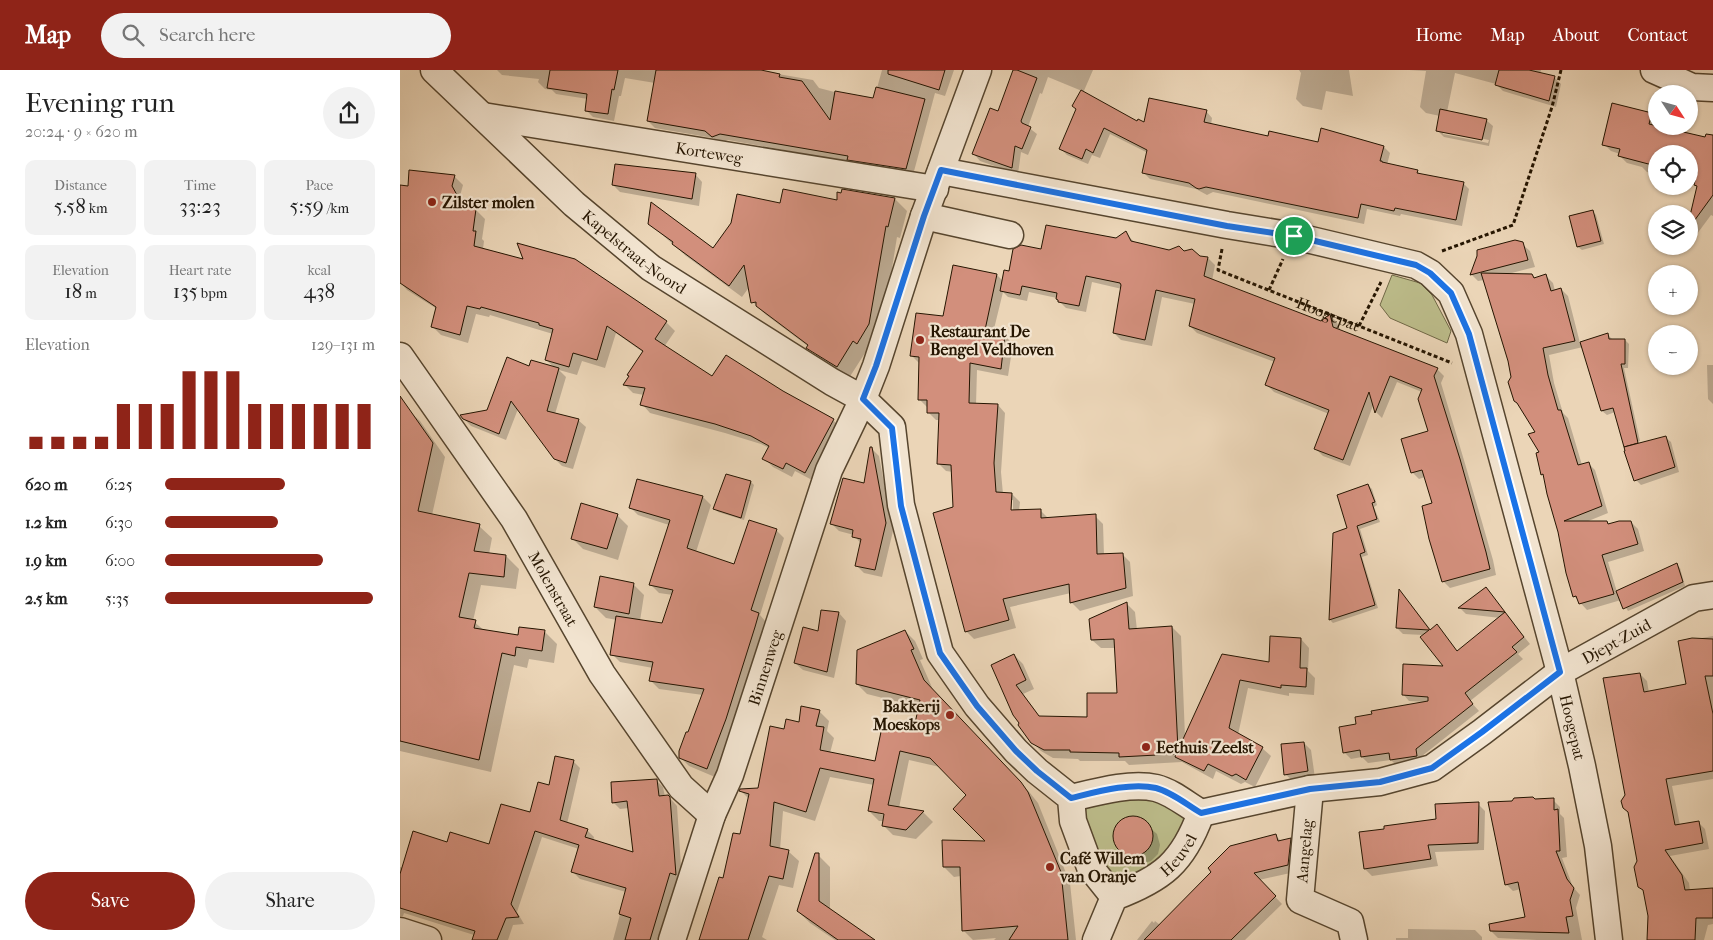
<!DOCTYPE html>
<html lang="en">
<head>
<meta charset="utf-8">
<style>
	body { margin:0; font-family:"IM FELL French Canon",serif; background:#f2f2f2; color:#222; height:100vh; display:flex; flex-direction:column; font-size:19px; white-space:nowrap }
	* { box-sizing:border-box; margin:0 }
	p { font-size:16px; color:#767676 }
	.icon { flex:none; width:28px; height:28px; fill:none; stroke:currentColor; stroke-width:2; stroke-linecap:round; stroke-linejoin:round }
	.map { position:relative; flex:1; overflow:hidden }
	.sheet { display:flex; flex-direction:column; background:#fff; width:400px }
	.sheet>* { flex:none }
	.needle { width:32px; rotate:126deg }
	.controls { position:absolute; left:1248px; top:15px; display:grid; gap:10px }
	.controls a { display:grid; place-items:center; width:50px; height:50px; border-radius:50%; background:#fff; box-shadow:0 1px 4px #0004; font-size:25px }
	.pin { position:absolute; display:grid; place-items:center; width:42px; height:42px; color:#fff; margin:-21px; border:2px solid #fff; border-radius:50%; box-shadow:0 1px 5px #0007 }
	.round { display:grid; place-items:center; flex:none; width:52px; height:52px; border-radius:26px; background:#f2f2f2 }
	.summary { display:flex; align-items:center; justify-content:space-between; height:85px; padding:0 25px }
	h1 { font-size:28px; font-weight:600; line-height:38px }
	.metrics { display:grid; grid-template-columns:repeat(3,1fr); gap:8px; height:85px; padding:5px 25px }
	.metrics div { display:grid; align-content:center; border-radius:10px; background:#f2f2f2; text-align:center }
	.metrics b { font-size:21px; font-weight:600 }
	.metrics small { font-size:14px; font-weight:400 }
	.metrics p { font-size:14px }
	.chart { height:140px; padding:10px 25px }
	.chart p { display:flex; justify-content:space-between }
	.chart svg { width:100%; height:90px; margin-top:5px; stroke:#8f2418; stroke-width:6 }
	.cta { display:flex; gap:10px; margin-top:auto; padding:10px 25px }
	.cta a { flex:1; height:58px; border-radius:30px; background:#8f2418; color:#fff; font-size:20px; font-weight:600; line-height:58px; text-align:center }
	.cta a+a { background:#f2f2f2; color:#222 }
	ul { padding:0 25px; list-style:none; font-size:16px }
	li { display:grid; grid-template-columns:80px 60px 1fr; align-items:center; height:38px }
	li i { height:12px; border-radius:6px; background:#8f2418 }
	header { display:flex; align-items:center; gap:30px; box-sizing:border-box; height:70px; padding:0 25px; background:#8f2418; color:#fff }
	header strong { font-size:24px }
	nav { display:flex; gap:28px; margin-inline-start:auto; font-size:18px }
	.search { width:350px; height:45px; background:#f2f2f2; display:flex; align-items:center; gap:12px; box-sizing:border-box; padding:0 18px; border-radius:28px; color:#767676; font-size:19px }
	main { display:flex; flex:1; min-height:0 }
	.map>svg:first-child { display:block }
</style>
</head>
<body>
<header>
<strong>Map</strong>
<div class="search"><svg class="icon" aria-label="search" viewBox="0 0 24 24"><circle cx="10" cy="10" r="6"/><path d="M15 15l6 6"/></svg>Search here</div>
<nav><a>Home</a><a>Map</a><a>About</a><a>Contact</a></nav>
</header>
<main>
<section class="sheet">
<div class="summary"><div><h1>Evening run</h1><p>20:24 · 9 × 620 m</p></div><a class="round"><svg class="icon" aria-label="share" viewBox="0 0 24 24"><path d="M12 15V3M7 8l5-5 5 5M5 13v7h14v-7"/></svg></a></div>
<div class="metrics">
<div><p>Distance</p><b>5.58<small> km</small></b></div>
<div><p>Time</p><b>33:23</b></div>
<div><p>Pace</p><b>5:59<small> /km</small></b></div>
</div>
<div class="metrics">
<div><p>Elevation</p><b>18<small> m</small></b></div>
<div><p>Heart rate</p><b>135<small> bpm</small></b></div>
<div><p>kcal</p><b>438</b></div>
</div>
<div class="chart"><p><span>Elevation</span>129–131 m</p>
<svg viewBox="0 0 160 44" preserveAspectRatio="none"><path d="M5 44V38M15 44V38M25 44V38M35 44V38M45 44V22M55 44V22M65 44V22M75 44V6M85 44V6M95 44V6M105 44V22M115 44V22M125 44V22M135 44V22M145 44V22M155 44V22"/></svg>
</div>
<ul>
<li><b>620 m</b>6:25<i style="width:57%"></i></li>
<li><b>1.2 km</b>6:30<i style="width:54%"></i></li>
<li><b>1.9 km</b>6:00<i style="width:75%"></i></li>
<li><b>2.5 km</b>5:35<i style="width:99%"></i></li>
</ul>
<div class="cta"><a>Save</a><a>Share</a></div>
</section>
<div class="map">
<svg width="1313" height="870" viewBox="0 0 1313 870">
	<rect width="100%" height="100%" fill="#ebd5b7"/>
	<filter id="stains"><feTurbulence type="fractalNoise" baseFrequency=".004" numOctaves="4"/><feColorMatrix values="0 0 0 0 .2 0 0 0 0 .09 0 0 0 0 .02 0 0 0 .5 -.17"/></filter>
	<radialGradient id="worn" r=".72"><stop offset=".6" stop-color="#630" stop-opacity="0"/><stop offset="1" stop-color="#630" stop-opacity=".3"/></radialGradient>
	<g fill="#bcbc8a" stroke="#706846">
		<polygon points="992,205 1020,213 1032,225 1051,261 1047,273 990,248 980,235"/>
		<polygon points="726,724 764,730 787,751 777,777 718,819 691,773 681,735"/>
	</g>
	<g fill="#0003" fill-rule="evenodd">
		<polygon points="97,0 355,0 413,10 419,18 450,26 474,29 482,0 554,0 545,26 535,23 513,105 455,96 451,92 328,70 320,73 313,68 255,58 248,51 255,13 225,8 221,26 219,26 214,51 193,47 186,40 188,29 156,24 152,20 145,19 138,12 139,9 102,5"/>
		<polygon points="614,0 693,0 683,23 738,53 745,54 806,41 812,48 811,55 869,67 919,73 922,60 984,77 990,83 987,95 1017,101 1021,105 1063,113 1069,119 1062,156 1001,144 1000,146 967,139 964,154 813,122 807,125 796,119 750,109 744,103 748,83 710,64 700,88 692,85 688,94 667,85 661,79 677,40 682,21 648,7 642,24 640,23 628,57 637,64 628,85 621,82 618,104 580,91 574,84 598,43"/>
		<polygon points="899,0 949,0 953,26 926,21 922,40 903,36 896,29 901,3"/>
		<path d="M1009,0H1141L1140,4L1154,7L1161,14L1156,37L1103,21L1096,14L1055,3L1047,42L1086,50L1093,56L1089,76L1044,67L1037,60L1040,46L1026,43L1020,37L1026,1ZM1043,61L1089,70L1088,73L1043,64Z"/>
		<polygon points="1251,44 1256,49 1256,56 1313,70 1313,146 1311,145 1294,168 1289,163 1289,156 1298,118 1295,113 1289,112 1289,84 1256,84 1256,104 1247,102 1242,97 1227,93 1220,86 1220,84 1211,81 1204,74"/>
		<polygon points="10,102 55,107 63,115 60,126 66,139 76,140 85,149 82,169 84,171 83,179 266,252 275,261 264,277 313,308 383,322 433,350 442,359 414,411 395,401 392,407 373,397 364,388 369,378 361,374 325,363 250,343 242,334 244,325 233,323 225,315 244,283 216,263 205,298 182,291 177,305 159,300 166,307 155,344 178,350 186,357 173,399 162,396 155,389 118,339 106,370 71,356 63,348 88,341 130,297 155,298 146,290 153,264 90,245 89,247 76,244 68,273 41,265 32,256 37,239 7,220 0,212 0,195"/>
		<polygon points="295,104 302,112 299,136 220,122 213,115"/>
		<polygon points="495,129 507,141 500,168 497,167 481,267 470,285 465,283 449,308 420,289 409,277 365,244 353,232 350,216 342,227 286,186 249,153 314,180 381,134"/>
		<polygon points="1192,141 1196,145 1204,174 1182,180 1178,177 1170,147"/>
		<path d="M726,163L735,173L808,188L815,195L812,211L921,253L930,246L937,252L939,260L1037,299L1044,306L1041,313L1066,397L1093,490L1096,505L1050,518L1043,511L1033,434L1025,407L1019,409L1012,402L1029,362L1022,322L997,312L982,348L976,342L974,333L950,396L923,386L916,379L929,344L874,322L867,315L875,292L797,263L790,256L795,234L762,227L752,276L721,270L714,263L722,219L692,212L686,242L666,238L657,229V228L629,222L627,231L608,227L603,222L593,263L605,266L613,274L608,306L577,300L576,335H598L605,343L601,402L603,424H612L620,432L619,441L640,440L649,449L695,446L703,454L704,485L722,484L730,492L733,526L680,541L672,533L671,523L610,537L616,558L574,569L566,561L553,402L546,401L538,393L540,350H536L528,342V338L519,329L520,294L512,286L544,247L597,205L603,211L610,202L642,181L716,170ZM611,430H613V446H610Z"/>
		<polygon points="1122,174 1130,181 1135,197 1108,204 1132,205 1136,209 1146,206 1153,213 1155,221 1161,219 1168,226 1180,273 1208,265 1212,269 1225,270 1229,274 1228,298 1224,298 1240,371 1226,375 1226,377 1215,342 1207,345 1202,341 1183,277 1149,285 1154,313 1163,343 1168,348 1182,395 1188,393 1195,400 1208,443 1186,452 1206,452 1209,455 1231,452 1238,459 1244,481 1208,492 1217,522 1277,495 1280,498 1285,516 1228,541 1221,530 1187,540 1174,526 1159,462 1145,407 1142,404 1141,383 1137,363 1112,307 1109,291 1085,210 1078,211 1071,204"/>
		<polygon points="1307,295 1313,295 1313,334 1308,329"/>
		<polygon points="7,339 20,351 45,387 32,445 79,456 92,468 89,484 106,486 119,499 116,519 81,515 73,551 85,561 119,567 145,562 157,574 154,593 129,589 127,598 114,595 91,702 0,681 0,344"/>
		<polygon points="1265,367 1271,372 1279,402 1241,415 1236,410"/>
		<polygon points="471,378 479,386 493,461 482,507 464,503 457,496 461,474 454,465 439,461 432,454 465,415"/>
		<polygon points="351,412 354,415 344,450 318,442 314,438"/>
		<polygon points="968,415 972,419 977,435 974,437 980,452 960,459 968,485 962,487 978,538 933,553 930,550 934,464 949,459"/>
		<polygon points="303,427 311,435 296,482 335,496 376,460 384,468 360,545 366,552 334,658 315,707 289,696 280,687 303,625 259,619 251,611 253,598 220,592 212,584 217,550 206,548 195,537 233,514 244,525 240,551 263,555 273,525 259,523 251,515 269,455 238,445 230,437"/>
		<polygon points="217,445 228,456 218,490 183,479 172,468"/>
		<polygon points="1086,519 1130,574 1118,584 1123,589 1070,631 1079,641 1022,686 1023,693 997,696 991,690 968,693 962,687 951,689 944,682 958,655 973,646 1026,632 1009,631 1003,624 1045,597 1024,565 1003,564 997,558 1005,527 1031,560 1043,563 1058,582 1100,548 1066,544 1060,538"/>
		<polygon points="727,534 735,542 737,560 772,557 781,566 785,667 823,586 870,594 901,569 909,578 908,601 915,608 914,625 889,623 889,626 848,618 838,665 862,678 871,686 855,717 845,712 841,714 816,701 813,709 782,692 729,695 725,691 680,691 678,689 653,688 641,681 632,672 614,645 614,585 623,594 634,619 623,624 640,647 688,648 718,624 716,578 701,578 692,570"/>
		<polygon points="439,543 446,551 434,608 403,600 395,593 419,562"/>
		<path d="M505,561L515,571L523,589L520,590L534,622L630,723L638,733L670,813L676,870H594L596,868L573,870L563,860L561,806L554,807L544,797L588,772L568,725L540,697L509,690L499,738L523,742L533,752L516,769L493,765L483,755L484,751H479L469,741L474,715L430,707L415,751L383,741L380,780L389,782L399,791L393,818L379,815L362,867L367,870H300L341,766L349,729L341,721L359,719L385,660L400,653L419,641L429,651L427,661L434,668L430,683L476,692L515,659L519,637L467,624L457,614ZM479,742L490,746L479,744Z"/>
		<polygon points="1313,566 1313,709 1272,716 1280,755 1298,752 1305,759 1309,779 1270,786 1289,813 1290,821 1313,821 1313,854 1308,855 1304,870 1248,870 1249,846 1226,725 1240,604 1247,611 1249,623 1287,615 1279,572"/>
		<polygon points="904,673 911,680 915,708 893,711 885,704"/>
		<polygon points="173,691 180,698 167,754 187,760 194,767 193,771 235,783 229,738 220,739 213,732 256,710 263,717 265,727 268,726 277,736 282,811 277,809 259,870 213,870 226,822 180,809 173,802 179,779 142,767 117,842 124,854 113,855 108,870 72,870 74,865 4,843 3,846 0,846 0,797 3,798 48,774 90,775 131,743 150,716"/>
		<polygon points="1135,730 1153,730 1160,737 1160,744 1164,748 1167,787 1162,788 1173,817 1180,825 1176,838 1182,870 1137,870 1098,868 1091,861 1127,848 1121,819 1113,821 1106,814"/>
		<polygon points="1078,734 1085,741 1084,780 1035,782 1038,796 972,806 965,799 1037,750"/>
		<polygon points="729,748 740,749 757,764 760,775 758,784 751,791 745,793 733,791 720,780 716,773 715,763 717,756 723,750"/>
		<polygon points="876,766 881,771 890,769 897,776 895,802 859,810 882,834 845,870 737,870 752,851 754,853 755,851 760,855"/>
		<polygon points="418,785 430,797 430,840 473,870 435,870 410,853 398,841"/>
		<polygon points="1008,859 1075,860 1082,867 1082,870 996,870 996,868 1008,868"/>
	</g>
	<g fill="#d28f7c" stroke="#251501">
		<polygon points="150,0 218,0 214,20 212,19 208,44 185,41 187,24 147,18"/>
		<polygon points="256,0 361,0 380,4 379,7 402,11 430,50 435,21 473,28 476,17 525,29 506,99 447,90 448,86 320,64 312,67 305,61 247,51"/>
		<polygon points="488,0 545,0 539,20 488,4"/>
		<polygon points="613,0 617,0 637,8 621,51 622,53 631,57 622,79 615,76 612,98 572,84 590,38 598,41"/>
		<polygon points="1099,0 1129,0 1155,6 1149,31 1095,15"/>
		<polygon points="681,20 737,51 738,49 744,52 749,28 807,40 804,52 868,66 869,61 918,72 921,58 984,76 980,91 982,91 982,92 1018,100 1017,103 1064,112 1056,150 995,138 994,141 961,134 958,148 806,117 799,119 796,118 789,113 742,103 747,80 704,58 693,83 686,79 682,89 659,79 676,39 672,36"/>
		<polygon points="1212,33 1252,43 1249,54 1305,67 1306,64 1313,65 1313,125 1289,158 1289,150 1297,116 1294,115 1297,102 1289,100 1289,84 1256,84 1256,96 1218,86 1220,79 1202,75"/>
		<polygon points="1040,39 1087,49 1082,70 1036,61"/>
		<polygon points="215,94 296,103 292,129 212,115"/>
		<polygon points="9,100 55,105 52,116 57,125 60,137 76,139 73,161 76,161 74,176 123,189 117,173 175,189 267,251 255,269 312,306 326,285 383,321 434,349 405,403 386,393 383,399 362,389 369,376 351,366 315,354 240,335 245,318 223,315 229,306 227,305 243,281 207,256 197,290 173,283 169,297 145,290 153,259 139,255 139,253 81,237 80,239 67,236 60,265 31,257 36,237 0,213 0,115 8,116"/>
		<polygon points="383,119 437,130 437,122 441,123 442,119 495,128 488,157 486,156 469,254 457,274 453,271 437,297 406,278 408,275 356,236 356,232 351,233 344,195 329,216 272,174 273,172 248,154 251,132 313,178 331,153 337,124 380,133"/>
		<polygon points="1193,140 1201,171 1177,177 1169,146"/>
		<polygon points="646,155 716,168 726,161 731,171 769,180 779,176 784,181 792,179 800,186 808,187 804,206 921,251 930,244 933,257 1038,298 1034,306 1060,389 1086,482 1090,499 1042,512 1029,469 1022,436 1032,433 1022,400 1011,403 1001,369 1028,361 1018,329 1022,319 990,306 975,343 969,322 943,390 914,379 929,340 865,315 875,288 789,256 795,229 756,220 745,270 713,263 721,215 720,213 686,206 679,236 658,232 658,230 656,229 657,223 622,216 620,225 600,221 604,200 609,201 613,179 621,175 641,179"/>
		<polygon points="1115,170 1123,172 1128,190 1070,205 1077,186 1077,180"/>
		<polygon points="553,195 597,204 585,260 605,264 601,299 570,293 569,333 598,334 594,393 596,422 612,423 611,440 641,439 641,448 696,444 697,484 723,483 726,518 670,533 669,514 603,529 609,550 565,562 533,443 553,437 551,395 537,394 539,343 527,343 527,330 518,330 519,287 510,286 516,243 543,246"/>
		<polygon points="1081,203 1132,204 1134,208 1146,204 1151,221 1161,218 1175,271 1143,278 1148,305 1158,340 1161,340 1178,395 1189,392 1202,436 1164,451 1207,451 1208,454 1219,451 1231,451 1238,474 1202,485 1214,524 1179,534 1176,526 1173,527 1166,503 1158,462 1147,424 1143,404 1141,405 1136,383 1139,382 1128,364 1135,362 1117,333 1114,331 1108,312 1111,307 1108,291"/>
		<polygon points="1208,263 1209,269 1225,269 1225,294 1221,294 1238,373 1224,377 1213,338 1201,341 1180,272"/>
		<polygon points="107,287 129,296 131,290 159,298 147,341 179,349 166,393 154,389 111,331 99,364 63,349 60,345 87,340"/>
		<polygon points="0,326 33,373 18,441 80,454 74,481 106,485 104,507 69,503 59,547 76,550 74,558 118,565 119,557 145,560 142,581 116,577 115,586 102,583 79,690 0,671"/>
		<polygon points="1266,366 1275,397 1234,411 1224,381 1225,381 1224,377"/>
		<polygon points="470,377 472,377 486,453 475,500 455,496 461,469 452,467 453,460 430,454 443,408 464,413"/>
		<polygon points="326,404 351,411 341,448 313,439"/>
		<polygon points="237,409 303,426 287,478 334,494 349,450 377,459 351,540 359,543 355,557 326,649 307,699 279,688 279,681 286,662 288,662 304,619 249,611 253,592 210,585 216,546 262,553 273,520 249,515 270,450 229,438"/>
		<polygon points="968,414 975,432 972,433 977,449 957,456 965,482 960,484 975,535 929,550 933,463 947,458 937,425"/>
		<polygon points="181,433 218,444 207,479 171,469"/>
		<polygon points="1277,493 1283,512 1223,539 1216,521"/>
		<polygon points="200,506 234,513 229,544 194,537"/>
		<polygon points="1086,517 1124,567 1112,577 1117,582 1065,623 1073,634 1016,679 1017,686 990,690 989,683 961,687 960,680 943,683 939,657 956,654 955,647 972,644 971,641 1028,631 1028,627 1002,625 1003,594 1043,596 1020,567 1029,560 996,558 999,519 1030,560 1037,554 1057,581 1105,542 1058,538"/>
		<polygon points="727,532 729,559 772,556 778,680 822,584 869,592 870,566 901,568 900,598 907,598 906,617 881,615 881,618 840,610 829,658 863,677 846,710 836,704 832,706 808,694 804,701 775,687 776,684 719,687 719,683 670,682 670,680 644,680 631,673 618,655 619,653 613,645 591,595 614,584 626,610 616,615 639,646 687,647 687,623 717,623 714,569 691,570 689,549"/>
		<polygon points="421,540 439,542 427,602 394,593 403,557 418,561"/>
		<polygon points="505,560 514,579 511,580 524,610 621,712 628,722 661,802 668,870 609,870 618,856 562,861 560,797 543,797 542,770 585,771 553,739 566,725 530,688 500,681 488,735 524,741 506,760 482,756 484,744 468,741 474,709 420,698 406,742 374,732 370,776 389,780 383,809 369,806 348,870 299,870 319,807 323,808 333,763 340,764 349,724 339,721 340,719 358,718 370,656 384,659 386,649 399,652 401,636 420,640 416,656 424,657 420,680 475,691 483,652 514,658 520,630 456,614 457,580"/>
		<polygon points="1292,568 1313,569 1313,606 1305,606 1313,644 1313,701 1266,709 1275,755 1299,751 1303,773 1265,780 1282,805 1285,820 1313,818 1313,848 1296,848 1295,870 1247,870 1248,846 1243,820 1238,817 1234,797 1237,791 1228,742 1223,738 1221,731 1225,725 1203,608 1240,603 1244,622 1286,614 1278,571"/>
		<polygon points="904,672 908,701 884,705 881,674"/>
		<polygon points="155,686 174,690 160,750 188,759 185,767 233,782 227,731 212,733 211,712 257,709 259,726 268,725 270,727 276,805 270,803 250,870 225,870 231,848 219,844 226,818 171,802 179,775 135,761 111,834 119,847 106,848 97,870 72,870 75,861 0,838 0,804 13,761 47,772 50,762 89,774 101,734 130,742 138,712 149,715"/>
		<polygon points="1133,727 1135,729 1154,728 1154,740 1158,739 1160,781 1156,781 1167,809 1174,818 1170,830 1173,846 1166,847 1169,863 1090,861 1089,854 1125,847 1118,812 1105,815 1088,732 1112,731 1114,728"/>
		<polygon points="1079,732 1078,773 1028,775 1031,789 964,799 959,762 984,759 984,756 1036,749 1035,734"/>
		<circle cx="733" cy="766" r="20"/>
		<polygon points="876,764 878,771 891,768 888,795 854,803 876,826 831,870 744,870 811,802 808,798 830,776"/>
		<polygon points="415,783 419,783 419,831 475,870 438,870 397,841"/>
	</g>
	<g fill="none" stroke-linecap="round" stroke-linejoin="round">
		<defs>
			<g id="minor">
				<path id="s2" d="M34,0L174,134L251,198L432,312L463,329L492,357L501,435L540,583L577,636L616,681L637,701L671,728L673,751L690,797L714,827"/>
				<polyline points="1254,0 1292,17 1313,18"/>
				<path id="s3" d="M83,46L535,119"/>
				<path id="s4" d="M541,101L827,155L894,166L1016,195L1030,203L1051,223L1069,264L1160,602L1182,696L1198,776L1209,870"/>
				<polyline points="524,146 610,165"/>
				<path id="s5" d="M0,286L114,449L202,604L281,717L312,745"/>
				<polyline points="910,719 900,830 950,852 954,870"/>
				<path id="s6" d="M671,728C696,722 731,712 756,718C772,722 787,735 801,743L910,719L980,712L1032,698L1082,662L1160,602L1294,528L1313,525"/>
				<polyline points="0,861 28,870"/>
				<path id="s7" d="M272,870L312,745L330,705L429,400L463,329L476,296L524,146L578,0"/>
				<path id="s8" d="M696,870L714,827C762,809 783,793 801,743"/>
			</g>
		</defs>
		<use href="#minor" stroke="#56452e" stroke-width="29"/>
		<g stroke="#251501" stroke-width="3" stroke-dasharray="4 2.5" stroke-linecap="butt">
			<path id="s1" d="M822,179L818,200L1052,293"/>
			<polyline points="1042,181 1113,155 1152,37 1161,0"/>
			<polyline points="869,220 883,189"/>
			<polyline points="959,256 981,212"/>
		</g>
		<use href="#minor" stroke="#f2e4d0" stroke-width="26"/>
	</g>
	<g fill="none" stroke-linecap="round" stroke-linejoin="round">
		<defs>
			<path id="route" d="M541,100L827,156L894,166L1016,195L1030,203L1051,223L1069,264L1160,602L1082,662L1032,698L980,712L910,719L801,743C787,735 772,722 756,718C731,712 696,722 671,728L637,701L616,681L577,636L540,583L501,436L492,358L463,329L476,296L524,146Z"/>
		</defs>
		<use href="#route" stroke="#fff" stroke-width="10"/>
		<use href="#route" stroke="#1a73e8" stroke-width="6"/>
	</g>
	<g fill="#8f2418" stroke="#f2e4d0" stroke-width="2">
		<circle cx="32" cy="132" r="5"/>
		<circle cx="520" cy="270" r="5"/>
		<circle cx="550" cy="645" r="5"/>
		<circle cx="746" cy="677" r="5"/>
		<circle cx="650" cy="797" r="5"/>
	</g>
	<g text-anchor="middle" stroke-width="4.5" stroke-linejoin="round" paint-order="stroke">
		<g font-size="16" fill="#251501" stroke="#f2e4d0">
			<text dy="6" stroke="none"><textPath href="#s3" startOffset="229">Korteweg</textPath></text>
			<text dy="6" stroke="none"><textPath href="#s2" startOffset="271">Kapelstraat-Noord</textPath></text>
			<text dy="6" stroke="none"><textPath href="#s1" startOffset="140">Hoogepat</textPath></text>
			<text dy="6" stroke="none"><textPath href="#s5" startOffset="279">Molenstraat</textPath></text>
			<text dy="6" stroke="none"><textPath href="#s6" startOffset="598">Djept-Zuid</textPath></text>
			<text dy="6" stroke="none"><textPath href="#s7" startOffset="288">Binnenweg</textPath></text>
			<text dy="6" stroke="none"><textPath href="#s4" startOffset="981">Hoogepat</textPath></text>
			<text transform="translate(904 781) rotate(-85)" y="6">Aangelag</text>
			<text dy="6" stroke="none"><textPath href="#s8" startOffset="125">Heuvel</textPath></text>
		</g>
		<g font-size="16" font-weight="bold" fill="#251501" stroke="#f2e4d0" text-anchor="start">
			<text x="42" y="138">Zilster molen</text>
			<text x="530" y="267">Restaurant De<tspan x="530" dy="18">Bengel Veldhoven</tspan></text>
			<text x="540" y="642" text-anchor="end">Bakkerij<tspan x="540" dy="18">Moeskops</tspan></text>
			<text x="756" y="683">Eethuis Zeelst</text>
			<text x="660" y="794">Café Willem<tspan x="660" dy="18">van Oranje</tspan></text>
		</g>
	</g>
	<rect width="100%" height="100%" filter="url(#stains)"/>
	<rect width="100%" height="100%" fill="url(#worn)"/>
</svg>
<div class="controls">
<a><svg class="needle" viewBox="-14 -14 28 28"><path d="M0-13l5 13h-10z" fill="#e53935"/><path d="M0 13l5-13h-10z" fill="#767676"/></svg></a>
<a><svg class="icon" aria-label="locate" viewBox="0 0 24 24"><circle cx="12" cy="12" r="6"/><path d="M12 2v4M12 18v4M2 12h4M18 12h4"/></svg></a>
<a><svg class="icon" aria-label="layers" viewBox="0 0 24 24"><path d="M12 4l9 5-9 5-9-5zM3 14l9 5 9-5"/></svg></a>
<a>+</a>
<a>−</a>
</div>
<div class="pin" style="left:894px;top:166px;background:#1e9e55"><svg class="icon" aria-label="arrive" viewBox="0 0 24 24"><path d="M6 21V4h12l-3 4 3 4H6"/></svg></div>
</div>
</main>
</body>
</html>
